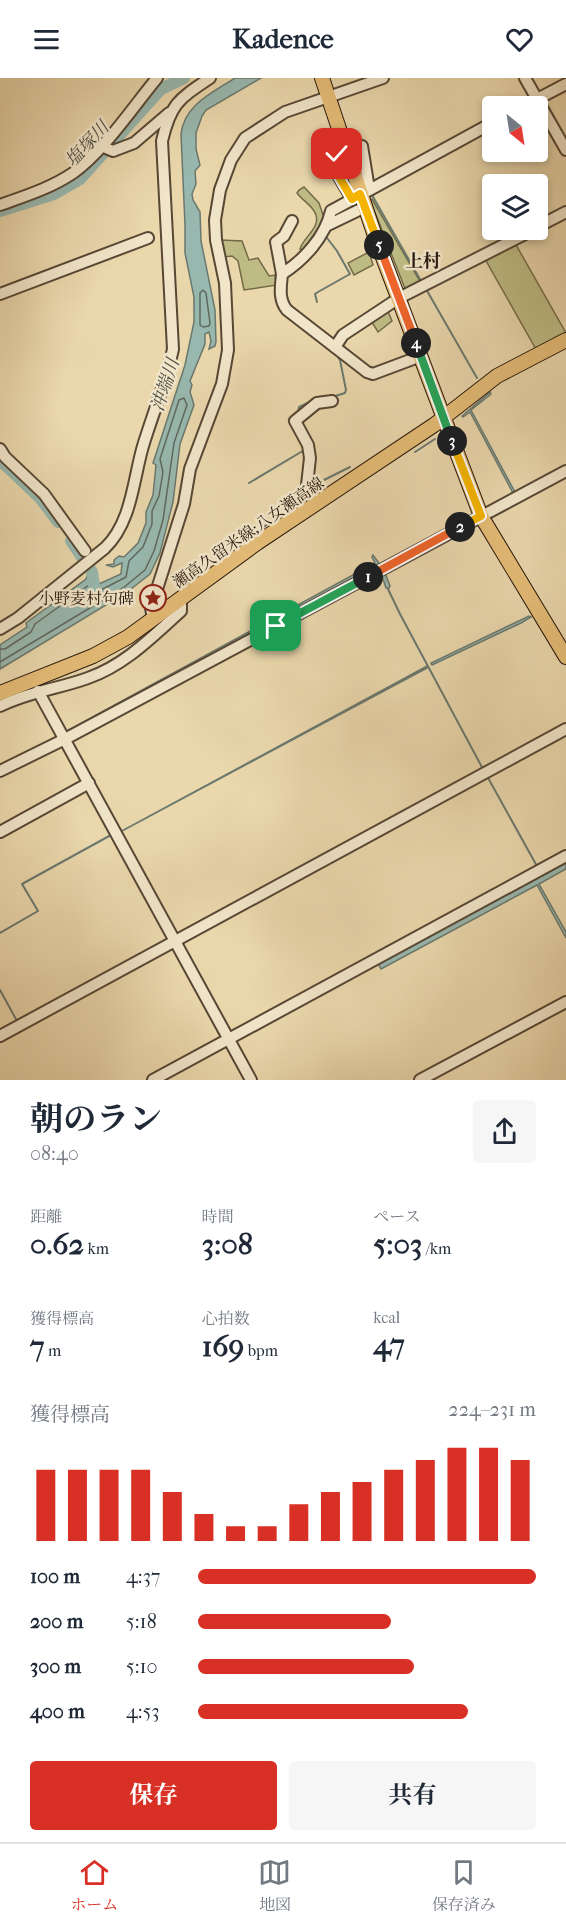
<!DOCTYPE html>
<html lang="ja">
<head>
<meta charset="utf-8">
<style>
	body { margin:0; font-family:"IM FELL French Canon","Noto Serif JP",serif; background:#f6f6f7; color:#1f2937; height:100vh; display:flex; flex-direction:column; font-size:22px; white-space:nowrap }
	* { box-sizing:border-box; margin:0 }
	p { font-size:20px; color:#747a83 }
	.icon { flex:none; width:33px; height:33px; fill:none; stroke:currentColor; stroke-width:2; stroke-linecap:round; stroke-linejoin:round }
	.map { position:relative; height:1002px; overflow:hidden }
	.details { display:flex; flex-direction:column; background:#fff; flex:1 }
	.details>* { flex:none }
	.needle { width:39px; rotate:150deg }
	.buttons { position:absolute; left:482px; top:18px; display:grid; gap:12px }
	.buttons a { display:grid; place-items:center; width:66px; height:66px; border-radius:6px; background:#fff; box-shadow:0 3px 9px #0003; font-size:30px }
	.pin { position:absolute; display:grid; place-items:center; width:51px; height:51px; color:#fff; margin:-26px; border-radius:12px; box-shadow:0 3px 9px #0006 }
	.km { position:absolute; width:30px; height:30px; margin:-15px; border-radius:50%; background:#222; color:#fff; font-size:16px; line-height:30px; text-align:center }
	.round { display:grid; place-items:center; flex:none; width:63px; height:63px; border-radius:6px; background:#f6f6f7 }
	.summary { display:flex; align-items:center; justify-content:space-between; height:102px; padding:0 30px }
	h1 { font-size:33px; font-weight:700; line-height:45px }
	.metrics { display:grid; grid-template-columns:repeat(3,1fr); gap:9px; height:102px; padding:6px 30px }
	.metrics div { display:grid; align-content:center }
	.metrics b { font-size:30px; font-weight:700 }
	.metrics small { font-size:16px; font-weight:400 }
	.metrics p { font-size:16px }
	.chart { height:168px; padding:12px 30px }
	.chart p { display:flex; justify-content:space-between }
	.chart svg { width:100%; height:108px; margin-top:6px; stroke:#d93025; stroke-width:6 }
	.button { display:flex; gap:12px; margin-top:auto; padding:12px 30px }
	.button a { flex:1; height:69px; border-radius:6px; background:#d93025; color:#fff; font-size:24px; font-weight:700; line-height:69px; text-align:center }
	.button a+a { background:#f6f6f7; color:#1f2937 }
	ul { padding:0 30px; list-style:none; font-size:20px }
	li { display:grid; grid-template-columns:96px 72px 1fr; align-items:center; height:45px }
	li i { height:15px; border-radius:8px; background:#d93025 }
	header { display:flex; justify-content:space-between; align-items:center; height:78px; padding:0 30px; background:#fff; font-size:27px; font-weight:700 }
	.tab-bar { display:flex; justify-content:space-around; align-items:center; height:84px; border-top:2px solid #e0e1e3; background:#fff; font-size:16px; color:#747a83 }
	.tab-bar a { display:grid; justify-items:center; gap:3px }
	.tab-bar .on { color:#d93025 }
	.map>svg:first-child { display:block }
</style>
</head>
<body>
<header><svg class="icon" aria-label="menu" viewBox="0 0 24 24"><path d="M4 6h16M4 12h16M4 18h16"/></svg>Kadence<svg class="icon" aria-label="heart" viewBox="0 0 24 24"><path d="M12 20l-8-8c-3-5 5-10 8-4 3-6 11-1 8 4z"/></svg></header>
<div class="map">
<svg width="566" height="1002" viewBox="0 0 566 1002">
	<rect width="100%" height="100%" fill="#ead7ac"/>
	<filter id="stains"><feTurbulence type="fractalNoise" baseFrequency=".00333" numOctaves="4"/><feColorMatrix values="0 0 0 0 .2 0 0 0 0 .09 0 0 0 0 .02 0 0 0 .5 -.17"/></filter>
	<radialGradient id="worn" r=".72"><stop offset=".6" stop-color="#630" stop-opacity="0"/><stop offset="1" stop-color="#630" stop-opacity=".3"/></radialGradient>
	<g fill="#bebc84" stroke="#726a48" stroke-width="1.5">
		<path d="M304,109L319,125L325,143L303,172L300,171C303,159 324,148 314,133C310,126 302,122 297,115L299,112Z"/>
		<polygon points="372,121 421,205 406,213 370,122"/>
		<polygon points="221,162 242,163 249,182 258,180 269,198 275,197 277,207 244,212 238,183 232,178 224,179"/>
		<polygon points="515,165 566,255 566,259 537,273 485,181"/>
		<polygon points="369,174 373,187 354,197 348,185"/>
		<polygon points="387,231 392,243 378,254 370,241"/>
	</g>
	<g fill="#98b8af" stroke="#6a786e" stroke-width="1.5">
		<path d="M235,0H261L206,32L202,38L196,55V71L200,87L195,93L196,106L192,116L193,122L200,134L201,163L215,232L216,264L215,268L209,271L211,263L209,254L205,256V266L190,303L192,307L190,314L194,327L180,366L173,424L160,475L150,496L126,515L0,591V567L27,549L26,545L86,501L89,493L94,490L99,506L121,496L122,485L113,489L106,487L114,486V482L119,478L124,479L138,465L146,445V434L153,417L156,387L153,385L185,287L194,244V219L185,175V147L181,56C184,27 212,15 235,0Z"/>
		<polygon points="490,314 491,316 471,332 516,416 514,417 470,334 463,339 462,338"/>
		<polygon points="373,477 384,492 390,508 389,510 386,510 381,495 67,657 65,654 375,485 372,479"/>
		<polygon points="529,538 531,539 521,545 432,587 431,585"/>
		<polygon points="427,588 427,590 120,754"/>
		<polygon points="566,781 566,791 539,806 566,854 566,860 537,807 381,891 377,884"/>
	</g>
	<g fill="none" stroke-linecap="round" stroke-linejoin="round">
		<g stroke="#5f685e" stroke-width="1.5">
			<polygon points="203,212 206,215 210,245 209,248 203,249 200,247 200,215"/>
			<polyline points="0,571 5,571 31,554 35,546 89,507 101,512 126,499 129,483 143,469 152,446 152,433 159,418 163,394 160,381 179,322 184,320 187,327 174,365 163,442 154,473 145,492 123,510 0,584"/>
		</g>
		<g stroke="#6a786e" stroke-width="2">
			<polyline points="372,117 421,203"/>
			<polyline points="426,211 477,300"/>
			<polyline points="317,224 315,216 318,214 350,196 337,173 324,156"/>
			<polyline points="332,319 345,315 346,312 340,282 335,275"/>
			<polyline points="298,336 299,329 312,323"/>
			<polyline points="415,374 435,361"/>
			<polyline points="249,405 306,371"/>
			<polyline points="312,408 350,389"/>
			<polyline points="262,450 306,419"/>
			<polyline points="388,511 400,536 484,693"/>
			<polyline points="487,698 538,790"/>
			<polyline points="0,855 38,833 22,806 111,757"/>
			<polyline points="0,912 17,943"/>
		</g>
		<g stroke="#98b8af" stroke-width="12">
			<polyline points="0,133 54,116 80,101 161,11 184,0"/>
			<polyline points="0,382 40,420 58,444"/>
			<polyline points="71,463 92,494 94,508"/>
		</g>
		<defs>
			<g id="minor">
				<polyline points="525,0 566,72"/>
				<polyline points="524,28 566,6"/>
				<polyline points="101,68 113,73 134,65 169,35"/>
				<polyline points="353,71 362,68 369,111"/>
				<polyline points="337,76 328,80 352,121"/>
				<path d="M0,127C25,118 51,110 73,95C103,74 133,29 157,0"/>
				<polyline points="328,147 359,132"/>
				<polyline points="537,149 566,134"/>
				<polyline points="282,196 276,164 284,158 292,143"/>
				<polyline points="0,216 148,160"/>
				<polyline points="335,269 343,257 399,220 533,152"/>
				<path d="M421,278L373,296L367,294L287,232C278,221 281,208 282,196C304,182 325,159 331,133L492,45"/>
				<polyline points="0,371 5,379 44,416 85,473"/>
				<polyline points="314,426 307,407 310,380 308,367 295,343 317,325 332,323"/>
				<polyline points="153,541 151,530 184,426 190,391 222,306 228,272 225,205 216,162 215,142 220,112 231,82 245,60 285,34 383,0"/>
				<path d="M0,551L18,540L105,470C132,444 133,402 143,368C153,335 166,304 173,271L162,63C171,25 179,21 210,0"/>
				<polyline points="38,613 251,1002"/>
				<path d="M0,628C31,613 58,611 88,600C125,587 152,559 181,533V520"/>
				<polyline points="0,693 65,661 566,393"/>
				<polyline points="0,754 89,705"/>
				<polyline points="0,958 566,651"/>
				<polyline points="153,1002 566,778"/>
				<polyline points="420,1002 566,924"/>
			</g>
			<g id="major">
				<polyline points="322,0 376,161 481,438 566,579"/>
				<polyline points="0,615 93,578 128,559 257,465 434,347 497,298 566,262"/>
			</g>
		</defs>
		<use href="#minor" stroke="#574735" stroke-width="14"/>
		<use href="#major" stroke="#26170d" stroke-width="16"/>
		<use href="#minor" stroke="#f1e5c9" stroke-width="10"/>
		<use href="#major" stroke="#e5bc76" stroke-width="14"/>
	</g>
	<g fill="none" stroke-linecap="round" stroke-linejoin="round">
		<defs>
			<polyline id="split-1" points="276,548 368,499"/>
			<polyline id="split-2" points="368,499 460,449"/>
			<polyline id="split-3" points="452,363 481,438 460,449"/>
			<polyline id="split-4" points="416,265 452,363"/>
			<polyline id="split-5" points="379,167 416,265"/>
			<polyline id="split-6" points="337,76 328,80 352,121 360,116 379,167"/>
		</defs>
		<use href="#split-1" stroke="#fff" stroke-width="12"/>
		<use href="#split-2" stroke="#fff" stroke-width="12"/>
		<use href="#split-3" stroke="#fff" stroke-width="12"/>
		<use href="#split-4" stroke="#fff" stroke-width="12"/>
		<use href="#split-5" stroke="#fff" stroke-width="12"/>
		<use href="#split-6" stroke="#fff" stroke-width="12"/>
		<use href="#split-1" stroke="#22a559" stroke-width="8"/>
		<use href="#split-2" stroke="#f0652b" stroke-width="8"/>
		<use href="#split-3" stroke="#f5b400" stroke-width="8"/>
		<use href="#split-4" stroke="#22a559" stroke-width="8"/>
		<use href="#split-5" stroke="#f0652b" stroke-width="8"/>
		<use href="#split-6" stroke="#f5b400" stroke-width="8"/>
	</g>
	<defs>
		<symbol id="sight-ring" viewBox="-11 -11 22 22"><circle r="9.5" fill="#f1e5c9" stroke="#8f2418" stroke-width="1.5"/><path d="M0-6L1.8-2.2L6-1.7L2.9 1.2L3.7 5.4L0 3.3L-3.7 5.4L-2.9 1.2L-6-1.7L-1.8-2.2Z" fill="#8f2418"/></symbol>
	</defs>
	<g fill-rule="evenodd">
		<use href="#sight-ring" x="138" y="505" width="30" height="30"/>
	</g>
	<g text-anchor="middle" stroke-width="5" stroke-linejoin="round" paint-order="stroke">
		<g font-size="16" fill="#26170d" stroke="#f1e5c9">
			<text transform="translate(248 454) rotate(-35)" y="6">瀬高久留米線;八女瀬高線</text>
		</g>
		<g font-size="16" fill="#26170d" stroke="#f1e5c9" text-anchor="end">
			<text x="134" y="526">小野麦村句碑</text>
		</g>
		<g font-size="18" font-style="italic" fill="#4e4f46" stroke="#f1e5c9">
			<text transform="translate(87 66) rotate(-47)" y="6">塩塚川</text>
			<text transform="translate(165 307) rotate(-72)" y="6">沖端川</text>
		</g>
		<g font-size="18" font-weight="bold" fill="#26170d" stroke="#f1e5c9">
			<text x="423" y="189">上村</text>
		</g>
	</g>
	<rect width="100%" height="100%" filter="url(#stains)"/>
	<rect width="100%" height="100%" fill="url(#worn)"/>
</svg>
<div class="buttons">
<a><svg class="needle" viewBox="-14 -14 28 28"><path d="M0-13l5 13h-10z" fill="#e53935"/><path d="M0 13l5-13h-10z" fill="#747a83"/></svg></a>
<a><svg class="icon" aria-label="layers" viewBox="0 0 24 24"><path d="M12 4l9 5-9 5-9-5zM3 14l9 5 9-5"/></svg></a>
</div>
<div class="pin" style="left:276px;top:548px;background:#1e9e55"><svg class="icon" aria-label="arrive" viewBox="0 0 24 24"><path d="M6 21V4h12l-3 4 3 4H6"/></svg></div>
<div class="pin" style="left:337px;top:76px;background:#d93025"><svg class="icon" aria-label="check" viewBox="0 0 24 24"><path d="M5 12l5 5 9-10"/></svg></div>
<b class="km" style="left:368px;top:499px">1</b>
<b class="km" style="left:460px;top:449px">2</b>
<b class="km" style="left:452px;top:363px">3</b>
<b class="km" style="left:416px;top:265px">4</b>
<b class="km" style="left:379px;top:167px">5</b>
</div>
<section class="details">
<div class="summary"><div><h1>朝のラン</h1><p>08:40</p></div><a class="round"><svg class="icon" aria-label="share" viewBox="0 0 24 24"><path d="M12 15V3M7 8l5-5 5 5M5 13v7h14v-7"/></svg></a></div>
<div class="metrics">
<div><p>距離</p><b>0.62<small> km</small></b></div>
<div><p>時間</p><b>3:08</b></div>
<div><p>ペース</p><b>5:03<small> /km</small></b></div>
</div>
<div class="metrics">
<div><p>獲得標高</p><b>7<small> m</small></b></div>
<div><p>心拍数</p><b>169<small> bpm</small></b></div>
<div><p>kcal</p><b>47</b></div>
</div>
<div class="chart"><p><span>獲得標高</span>224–231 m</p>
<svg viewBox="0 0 160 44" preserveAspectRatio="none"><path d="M5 44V15M15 44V15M25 44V15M35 44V15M45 44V24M55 44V33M65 44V38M75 44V38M85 44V29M95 44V24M105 44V20M115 44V15M125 44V11M135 44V6M145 44V6M155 44V11"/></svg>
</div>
<ul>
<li><b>100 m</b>4:37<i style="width:100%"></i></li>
<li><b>200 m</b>5:18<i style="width:57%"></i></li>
<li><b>300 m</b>5:10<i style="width:64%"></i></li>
<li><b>400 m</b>4:53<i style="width:80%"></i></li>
</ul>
<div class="button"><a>保存</a><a>共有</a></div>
</section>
<nav class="tab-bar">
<a class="on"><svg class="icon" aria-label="home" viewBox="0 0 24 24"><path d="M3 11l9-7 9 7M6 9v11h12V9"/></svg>ホーム</a>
<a><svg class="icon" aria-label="map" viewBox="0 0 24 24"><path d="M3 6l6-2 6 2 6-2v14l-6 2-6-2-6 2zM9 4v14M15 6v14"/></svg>地図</a>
<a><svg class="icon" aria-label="saved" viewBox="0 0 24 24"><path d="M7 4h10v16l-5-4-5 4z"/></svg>保存済み</a>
</nav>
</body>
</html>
